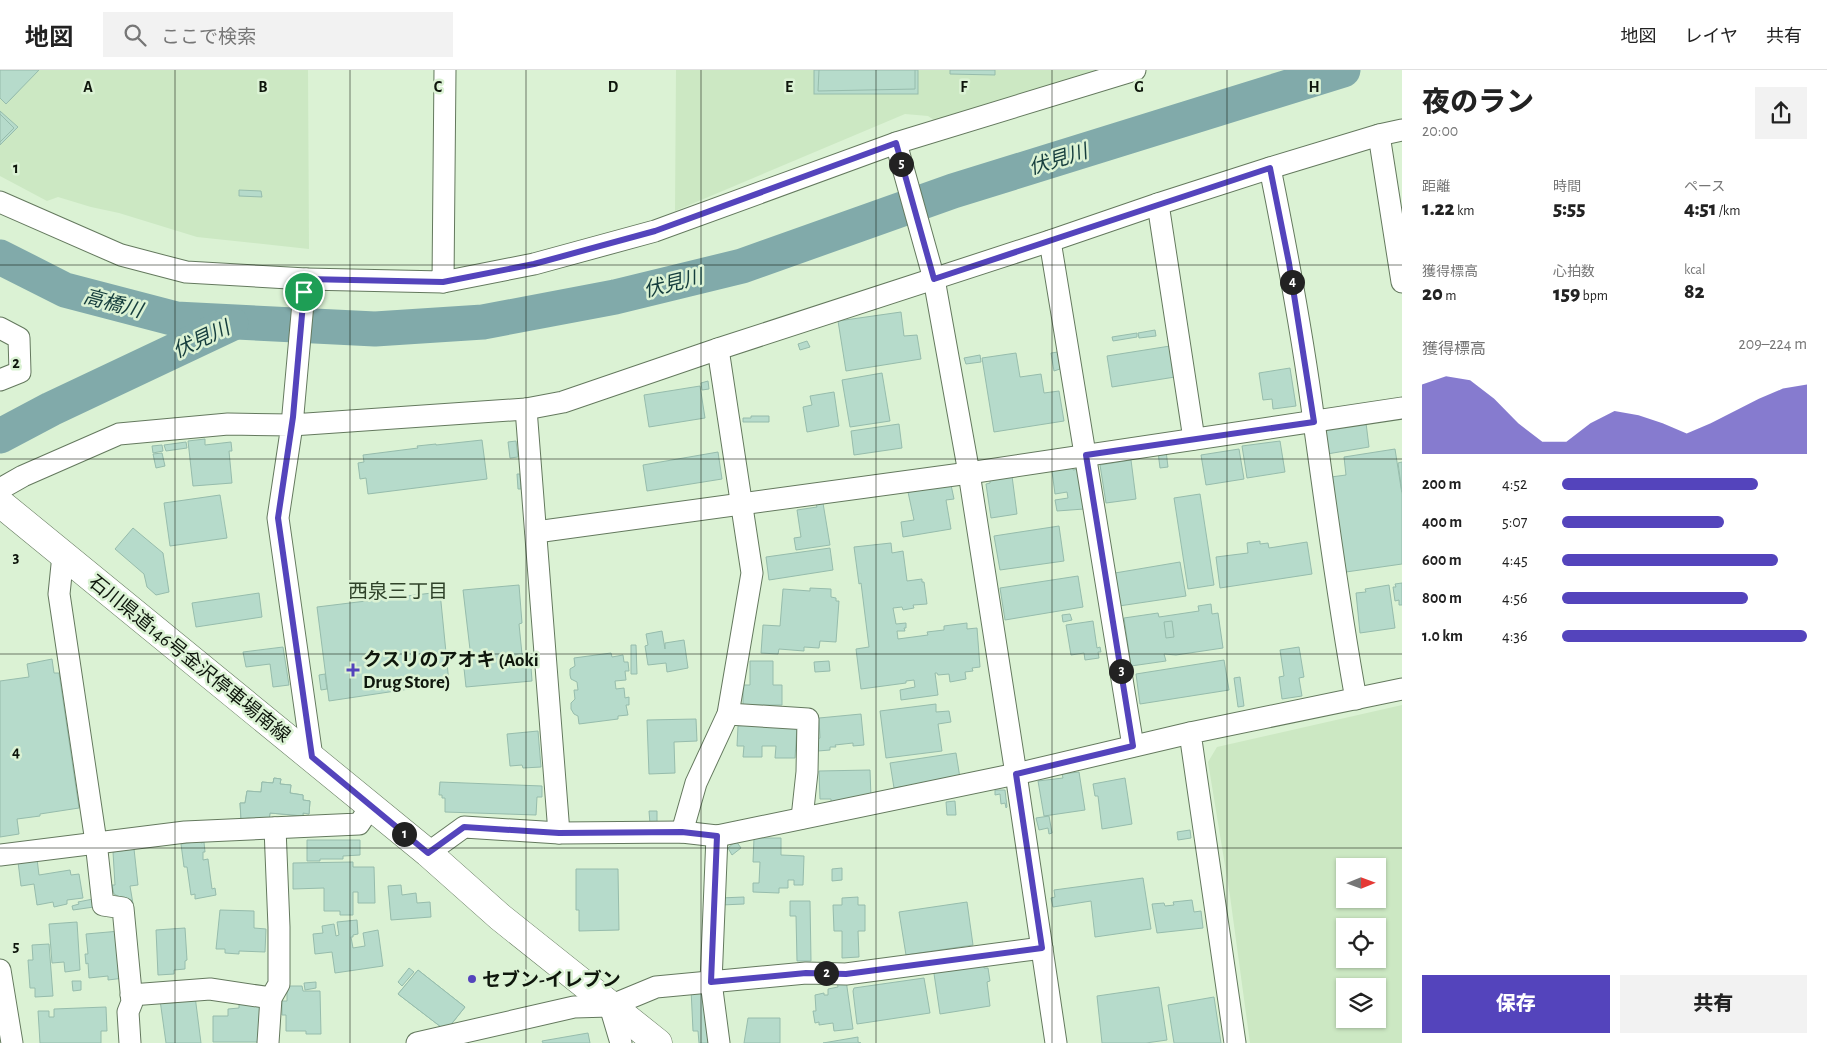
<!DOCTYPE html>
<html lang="ja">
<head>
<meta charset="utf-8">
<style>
	body { margin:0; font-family:"Alegreya Sans","Noto Sans JP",sans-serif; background:#f2f2f2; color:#222; height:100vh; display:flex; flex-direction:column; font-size:19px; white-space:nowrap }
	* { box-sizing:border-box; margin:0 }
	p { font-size:16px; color:#767676 }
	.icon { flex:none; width:28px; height:28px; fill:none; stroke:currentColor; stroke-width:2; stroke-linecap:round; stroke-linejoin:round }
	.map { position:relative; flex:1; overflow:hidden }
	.panel { display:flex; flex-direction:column; background:#fff; width:425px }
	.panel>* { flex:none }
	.needle { width:32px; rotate:89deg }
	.buttons { position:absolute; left:1336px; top:788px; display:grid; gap:10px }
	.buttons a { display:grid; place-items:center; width:50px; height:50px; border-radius:0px; background:#fff; box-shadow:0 1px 4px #0004; font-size:25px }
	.pin { position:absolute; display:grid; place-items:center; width:42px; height:42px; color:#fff; margin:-21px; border:2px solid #fff; border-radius:50%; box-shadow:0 1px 5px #0007 }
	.km { position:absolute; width:25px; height:25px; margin:-12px; border-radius:50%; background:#222; color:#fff; font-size:14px; line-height:25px; text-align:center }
	.round { display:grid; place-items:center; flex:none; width:52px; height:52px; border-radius:0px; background:#f2f2f2 }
	.head { display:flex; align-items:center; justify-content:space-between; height:85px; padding:0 20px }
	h1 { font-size:28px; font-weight:800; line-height:38px }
	.stats { display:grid; grid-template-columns:repeat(3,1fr); gap:8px; height:85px; padding:5px 20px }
	.stats div { display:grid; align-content:center }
	.stats b { font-size:21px; font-weight:800 }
	.stats small { font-size:14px; font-weight:400 }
	.stats p { font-size:14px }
	.chart { height:140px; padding:10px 20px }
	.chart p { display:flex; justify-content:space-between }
	.chart svg { width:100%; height:90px; margin-top:5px; fill:#5444bc; opacity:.7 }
	.primary-button { display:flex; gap:10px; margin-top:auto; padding:10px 20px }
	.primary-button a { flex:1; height:58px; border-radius:0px; background:#5444bc; color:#fff; font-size:20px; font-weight:800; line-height:58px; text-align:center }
	.primary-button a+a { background:#f2f2f2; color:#222 }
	ul { padding:0 20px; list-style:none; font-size:16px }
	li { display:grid; grid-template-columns:80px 60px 1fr; align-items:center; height:38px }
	li i { height:12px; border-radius:6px; background:#5444bc }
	header { display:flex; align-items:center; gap:30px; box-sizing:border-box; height:70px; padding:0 25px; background:#fff; border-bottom:1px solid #e0e0e0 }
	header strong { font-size:24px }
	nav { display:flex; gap:28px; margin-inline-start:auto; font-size:18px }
	.search { width:350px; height:45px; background:#f2f2f2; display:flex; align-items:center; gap:12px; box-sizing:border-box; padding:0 18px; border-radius:0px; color:#767676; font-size:19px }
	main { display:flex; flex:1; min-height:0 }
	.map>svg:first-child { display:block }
</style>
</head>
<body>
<header>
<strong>地図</strong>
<div class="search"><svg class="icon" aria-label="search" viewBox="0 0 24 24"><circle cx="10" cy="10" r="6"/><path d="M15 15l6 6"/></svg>ここで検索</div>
<nav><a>地図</a><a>レイヤ</a><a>共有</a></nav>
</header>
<main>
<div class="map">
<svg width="1402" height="973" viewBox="0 0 1402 973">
	<rect width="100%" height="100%" fill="#dbf2d4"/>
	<g fill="#cce8c3" fill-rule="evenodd">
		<polygon points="0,0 308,0 309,179 197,167 119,143 91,137 58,127 47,131 0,106"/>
		<polygon points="676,0 1108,0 937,52 928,46 905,44 675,141"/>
		<path d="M1402,635V973H1250L1230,826L1208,692L1217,677ZM1378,796V829H1345V796ZM1378,856V889H1345V856ZM1378,916V949H1345V916Z"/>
	</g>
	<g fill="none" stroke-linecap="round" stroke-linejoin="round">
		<g stroke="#81aaaa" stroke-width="35">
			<polyline points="0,187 65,220 176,249 375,259 483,252 615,227 742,196 953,121 1343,0"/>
			<polyline points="0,366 51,339 231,254"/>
		</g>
	</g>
	<g fill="#b6dbcb" stroke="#96bcac">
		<polygon points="0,0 37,0 10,30 0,24"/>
		<polygon points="0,0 39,0 6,34 0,28"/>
		<rect x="814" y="0" width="104" height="24"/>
		<polygon points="819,0 915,0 915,19 818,21"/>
		<polygon points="950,0 995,0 995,5 950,4"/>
		<polygon points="0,41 18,57 0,75"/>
		<polygon points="0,44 14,58 0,72"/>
		<polygon points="239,120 261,121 262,127 239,126"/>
		<polygon points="901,242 904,266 917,265 921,289 846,301 838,251"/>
		<polygon points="1155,260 1156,266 1139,268 1138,263"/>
		<polygon points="1137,263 1137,267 1113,271 1112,267"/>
		<polygon points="807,271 810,277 800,280 798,274"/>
		<polygon points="1170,276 1175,307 1112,317 1107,286"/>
		<polygon points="1058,282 1060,299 1054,301 1051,283"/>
		<polygon points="1016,283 1020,307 1041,304 1044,323 1059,321 1064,351 994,362 982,288"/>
		<polygon points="980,285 981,292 966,294 964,288"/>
		<polygon points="1290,298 1296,336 1273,339 1272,329 1263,330 1259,303"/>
		<polygon points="882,303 890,351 850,357 842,310"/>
		<polygon points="708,311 709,319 702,320 701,313"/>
		<polygon points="700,316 705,348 649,357 644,325"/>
		<polygon points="834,322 839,356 807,362 803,337 812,335 810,326"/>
		<polygon points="751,346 769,346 769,352 743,352 743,348 751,348"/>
		<polygon points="1366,353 1369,377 1327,384 1324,363 1327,359"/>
		<polygon points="899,354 902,378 854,385 851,361"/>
		<polygon points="205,369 205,375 231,372 232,381 229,381 232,413 193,416 188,371"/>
		<polygon points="482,370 487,409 368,424 366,408 360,409 358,393 364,392 363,385 418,378 417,376 436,374 436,375"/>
		<polygon points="516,371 518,387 510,388 508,372"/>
		<polygon points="1280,371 1285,402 1247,408 1242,376"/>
		<polygon points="186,372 187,378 166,381 164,375"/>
		<polygon points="162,375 163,381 153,383 152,376"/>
		<polygon points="1239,379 1244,409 1206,415 1201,385"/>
		<polygon points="1395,379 1402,424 1402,494 1346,502 1331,407 1346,405 1344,387"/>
		<polygon points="1166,381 1168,397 1160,398 1158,382"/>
		<polygon points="718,382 722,409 647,421 643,395"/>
		<polygon points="162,383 165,396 156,398 153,384"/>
		<polygon points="1131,390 1136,429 1106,433 1100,395"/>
		<polygon points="1402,392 1402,422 1398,393"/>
		<polygon points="1073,397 1073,400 1078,399 1084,439 1057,441 1055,430 1068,428 1067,422 1055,424 1052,401"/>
		<polygon points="517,404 520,404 521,419 518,419"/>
		<polygon points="1012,406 1017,444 991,448 986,414 990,413 990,409"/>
		<polygon points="951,415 954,429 946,430 951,459 903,467 901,452 914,450 908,422"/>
		<polygon points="1200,424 1214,515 1188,519 1174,428"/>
		<polygon points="220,425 227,468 170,476 164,433"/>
		<polygon points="823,433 830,475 796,480 794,468 801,467 797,440 817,437 816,434"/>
		<polygon points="1059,456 1064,491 1000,500 994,466"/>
		<polygon points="133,458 163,483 169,522 156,525 147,517 144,504 115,479"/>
		<polygon points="1260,471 1260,474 1268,473 1269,478 1307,472 1312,504 1220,518 1216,487 1248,483 1247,473"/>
		<polygon points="891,473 892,483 903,481 907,511 922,509 922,512 924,512 927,534 913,535 914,538 903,540 902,537 893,538 896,554 906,553 906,558 904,558 905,561 897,561 898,569 928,565 927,562 944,560 944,556 967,553 967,559 977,558 980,597 972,598 973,601 965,602 966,609 950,612 949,604 938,605 937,603 935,603 938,625 901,630 900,620 915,617 914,610 906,611 906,613 861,619 856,579 869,577 861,513 859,514 854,477"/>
		<polygon points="830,478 833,500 769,510 766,487"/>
		<polygon points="1180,492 1186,526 1119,536 1115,503"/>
		<polygon points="1078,506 1083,537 1005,550 1000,518"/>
		<polygon points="1402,513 1402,535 1399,535 1399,530 1395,531 1393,517 1396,517 1395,514"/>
		<polygon points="519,515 522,553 519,554 522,584 530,583 532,611 466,617 463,589 471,588 463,520"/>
		<polygon points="1389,515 1395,558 1360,563 1356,523 1366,522 1365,519"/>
		<polygon points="810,518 831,519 831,527 836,528 836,531 839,531 836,572 820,571 819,578 804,577 804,581 779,579 778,584 761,583 763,555 780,556 783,519 810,521"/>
		<polygon points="440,522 449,613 329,631 317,537"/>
		<polygon points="259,523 262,547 196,557 192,533"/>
		<polygon points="1211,534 1212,544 1218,543 1223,578 1176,585 1164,584 1166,591 1131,596 1124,548 1158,543 1159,547 1199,541 1198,536"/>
		<polygon points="1070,544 1072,550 1063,552 1062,545"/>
		<polygon points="1093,551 1097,578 1100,577 1101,582 1098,582 1099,588 1085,590 1084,583 1071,585 1066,555"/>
		<polygon points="1172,551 1174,567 1166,568 1164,552"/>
		<polygon points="662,561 665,579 665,573 684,570 688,598 667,602 666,593 648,595 645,576 648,575 646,564"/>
		<polygon points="631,575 636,575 637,604 631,604"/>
		<polygon points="283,577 289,615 273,617 270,594 246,597 243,582"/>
		<polygon points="1299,577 1304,607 1299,608 1302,626 1282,629 1279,607 1284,606 1280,580"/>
		<polygon points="611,583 612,587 623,585 624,592 628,592 629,601 625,601 626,610 615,611 616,619 624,618 625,628 629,627 629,635 626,635 628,645 618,646 618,649 579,654 578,646 574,644 571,639 571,633 575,629 574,620 578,620 577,612 571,609 570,605 570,599 575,596 574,588"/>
		<polygon points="52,589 54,603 59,603 79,738 40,744 40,746 17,749 19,764 0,767 0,611 29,607 27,594"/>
		<polygon points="1224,590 1229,620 1140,634 1136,604"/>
		<polygon points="750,591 773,591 773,615 782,615 782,635 743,635 743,615 750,615"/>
		<polygon points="829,591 830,601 815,602 814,592"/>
		<polygon points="325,604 327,619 321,620 319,605"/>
		<polygon points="1240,607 1244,636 1238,637 1234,608"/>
		<polygon points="936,634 936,642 949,641 951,652 938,654 942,681 886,688 880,641"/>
		<polygon points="861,644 864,675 853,676 853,673 835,675 836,677 830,677 830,680 818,681 817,669 820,668 819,648"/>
		<polygon points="696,649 697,671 674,672 675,703 649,704 647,650"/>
		<polygon points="748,655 797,656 795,688 775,688 776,676 762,676 762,687 743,687 744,676 737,676 738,656"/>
		<polygon points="538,661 541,697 523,698 522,695 510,696 507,664"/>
		<polygon points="956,683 960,708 894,718 890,693"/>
		<polygon points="870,700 871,727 831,732 831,729 820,729 819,701"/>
		<polygon points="1079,702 1085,740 1044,746 1038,711 1063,708 1062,704"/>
		<polygon points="274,708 281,709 280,714 291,715 290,723 303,725 303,730 310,731 309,744 303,743 303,746 270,743 269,751 249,748 241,749 240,733 245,733 247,721 261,722 262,712 273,713"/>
		<polygon points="274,708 281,709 280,714 291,715 290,723 303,725 303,730 310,731 309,744 303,743 303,746 270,743 269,751 249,748 241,749 240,733 245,733 247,721 261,722 262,712 273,713"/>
		<polygon points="1125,708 1132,754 1102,759 1098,726 1095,726 1093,714"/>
		<polygon points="440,712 542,716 542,727 537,727 536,745 445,742 445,728 442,728 442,725 439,725"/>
		<polygon points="995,720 1005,720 1007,737 1006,738 1005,733 1001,734 1000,724 995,725"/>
		<polygon points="955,731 956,745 947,745 946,732"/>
		<polygon points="649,741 657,741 657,753 650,754"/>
		<polygon points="1049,746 1052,763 1049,764 1048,758 1039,760 1036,748"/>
		<polygon points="1190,760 1191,768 1178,770 1177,762"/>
		<polygon points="754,768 781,768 781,785 804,786 803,815 794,815 794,810 788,810 788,818 779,818 779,823 753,822 753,813 759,813 760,792 753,792"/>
		<polygon points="307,770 360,770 360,785 343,786 343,789 320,789 320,791 307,791"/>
		<polygon points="201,771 201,773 204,772 205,782 203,782 203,790 208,789 212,819 215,818 216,825 195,829 195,824 191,825 187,797 184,797 181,774"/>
		<polygon points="736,771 741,778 732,785 728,778"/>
		<polygon points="134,779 138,815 130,816 133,834 114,824 112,815 115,815 113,782"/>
		<polygon points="37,789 39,805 70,800 71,805 79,804 83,828 67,830 67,834 54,837 53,832 37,835 34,814 21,816 18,792"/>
		<polygon points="353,792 353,797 374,797 375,833 358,833 358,822 353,822 353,845 340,845 340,841 324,841 324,818 293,819 293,793"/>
		<polygon points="842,798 842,810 832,811 832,799"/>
		<polygon points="576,799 618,799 619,860 579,861 579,840 576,840"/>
		<polygon points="1143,808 1151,859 1095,867 1091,831 1053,837 1051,828 1055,827 1054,820"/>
		<polygon points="401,815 402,825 416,823 417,833 430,832 431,847 391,850 388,816"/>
		<polygon points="744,827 744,834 721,835 720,828"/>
		<polygon points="858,827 858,835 865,835 865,861 858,861 859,887 842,888 842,861 834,861 833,835 842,835 842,828"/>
		<polygon points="93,829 94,837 73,840 72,836 79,834 78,832"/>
		<polygon points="1192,830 1194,842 1201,841 1203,858 1157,863 1152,834 1164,833 1165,836 1174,835 1173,832"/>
		<polygon points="790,831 810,831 811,891 797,891 796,846 790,846"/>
		<polygon points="967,832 973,875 906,885 899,842"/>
		<polygon points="220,840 254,841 254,858 266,859 265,882 239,881 239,884 225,883 225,879 216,879"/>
		<polygon points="357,850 358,864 353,865 353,867 351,867 353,878 365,876 363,863 378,860 383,896 335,903 332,882 315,884 313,864 323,863 322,856 334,854 336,866 339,865 337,852"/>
		<polygon points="77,852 80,900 65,902 64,892 52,893 49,854"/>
		<polygon points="185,858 187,890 185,891 185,899 174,900 174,904 158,905 156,860"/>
		<polygon points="120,861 124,908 108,910 108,906 89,908 88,893 86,894 85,884 88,884 86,864"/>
		<polygon points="49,874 53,926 35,927 35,918 30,918 28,890 33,890 32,875"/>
		<polygon points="983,890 984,898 988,898 990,911 987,912 990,936 940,944 933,897"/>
		<polygon points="409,898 414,902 402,916 398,912"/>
		<polygon points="418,900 465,937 449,957 441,957 398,924"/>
		<polygon points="418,900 465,937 449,957 441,957 398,924"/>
		<polygon points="924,908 930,943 857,954 853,921 854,918"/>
		<polygon points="846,910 853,959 834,961 833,953 819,955 819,952 815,953 813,941 816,941 815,925 824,923 824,925 828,925 828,919 838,917 837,912"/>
		<polygon points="72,911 81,911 81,920 73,921"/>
		<polygon points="316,912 316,918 305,920 304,913"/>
		<polygon points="287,916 302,916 303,921 320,921 321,964 306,964 306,961 286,961 286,945 282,945 282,931 287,931"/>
		<polygon points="1159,917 1167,970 1146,973 1102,973 1097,926"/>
		<polygon points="710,918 714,973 699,973 698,961 693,961 691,919"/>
		<polygon points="195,926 201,973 166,973 160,930"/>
		<polygon points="1214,927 1221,973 1174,973 1168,935"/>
		<polygon points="260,932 260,972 213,972 213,946 228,946 228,939 239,938 239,933"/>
		<polygon points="106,937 107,961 101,961 101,973 40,973 38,941 49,941 49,947 54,947 54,939"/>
		<polygon points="748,948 780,948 780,973 744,973"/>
		<polygon points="588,963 590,973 543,973 542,971"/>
		<polygon points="858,967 858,972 861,973 823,973"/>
	</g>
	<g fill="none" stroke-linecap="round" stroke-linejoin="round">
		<defs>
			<g id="street">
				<polyline points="1379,65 1402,212"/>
				<polyline points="896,73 934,209 969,403 1016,704 1056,973"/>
				<path d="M1270,98C1287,182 1303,267 1314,352C1327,444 1339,537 1356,629"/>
				<polyline points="0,132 121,185 186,202 306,209 304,222 292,355 526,339 563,332 718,279 1050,171 1158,134 1270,98 1379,65 1402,60"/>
				<polyline points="1158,134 1194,369"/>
				<polyline points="1050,171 1133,676"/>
				<polyline points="306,209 443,212 445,0"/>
				<polyline points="443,212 534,194 655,161 896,73 1135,0"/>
				<polyline points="0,258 19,268 20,302 0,310"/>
				<polyline points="526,339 559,763"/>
				<polyline points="0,419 23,406 119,364 228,354 292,355 278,448 312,687"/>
				<polyline points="536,462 969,403 1402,338"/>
				<polyline points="63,485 59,524 96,772 103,835 123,838 132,932 128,942 130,973"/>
				<polyline points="728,644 808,649 807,702 802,748"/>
				<polyline points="682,762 696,713 728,644 752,503 718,279"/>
				<polyline points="717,766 711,912 719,973"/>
				<polyline points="428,783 464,757 559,763 682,762 717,766 1016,704 1190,663"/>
				<polyline points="0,785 185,762 359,754 371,736"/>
				<polyline points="0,900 12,973"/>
				<polyline points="131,925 210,919 271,928"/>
				<polyline points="610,936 621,973"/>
				<polyline points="268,973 271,928 279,914 279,857 275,758"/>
				<polyline points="417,973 574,937 610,936 656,917 806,903 846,904 1042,878"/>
				<polyline points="1235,973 1190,663 1402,619"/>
			</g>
			<polyline id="secondary" points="0,433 428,783 500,847 658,973"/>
		</defs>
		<use href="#street" stroke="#64795e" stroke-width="23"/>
		<use href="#secondary" stroke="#64795e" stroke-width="29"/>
		<use href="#street" stroke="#fff" stroke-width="21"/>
		<use href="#secondary" stroke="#fff" stroke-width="28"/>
	</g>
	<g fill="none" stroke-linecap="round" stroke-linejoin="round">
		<defs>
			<polygon id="route" points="896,73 934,209 1270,98 1289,193 1314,352 1086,385 1133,676 1016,704 1042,878 846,904 806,903 711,912 717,766 682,762 559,763 464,757 428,783 312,687 278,448 293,347 304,222 306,209 443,212 534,194 655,161"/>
		</defs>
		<use href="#route" stroke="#fff" stroke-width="10"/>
		<use href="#route" stroke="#5444bc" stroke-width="6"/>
	</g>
	<path fill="none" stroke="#0e160c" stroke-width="1" stroke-opacity="0.55" d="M175,0V973M350,0V973M526,0V973M701,0V973M876,0V973M1052,0V973M1227,0V973M0,195H1402M0,389H1402M0,584H1402M0,778H1402"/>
	<g fill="#5444bc" stroke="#dbf2d4" stroke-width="2">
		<path d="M350.5 592.5h5v5h5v5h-5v5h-5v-5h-5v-5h5z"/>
		<circle cx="472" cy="909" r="5"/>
	</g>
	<g text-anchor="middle" stroke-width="5" stroke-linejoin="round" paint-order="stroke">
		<g font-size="19" fill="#0e160c" stroke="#dbf2d4">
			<text transform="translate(190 588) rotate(39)" y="7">石川県道146号金沢停車場南線</text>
		</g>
		<g font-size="19" font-weight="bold" fill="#0e160c" stroke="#dbf2d4" text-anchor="start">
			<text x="363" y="596">クスリのアオキ (Aoki<tspan x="363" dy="22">Drug Store)</tspan></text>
			<text x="482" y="916">セブン-イレブン</text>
		</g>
		<g font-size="20" font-style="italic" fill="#153d3d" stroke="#dbf2d4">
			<text transform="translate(1058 89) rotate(-17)" y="7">伏見川</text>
			<text transform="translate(673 213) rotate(-14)" y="7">伏見川</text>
			<text transform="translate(113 233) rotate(15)" y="7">高橋川</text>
			<text transform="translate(201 269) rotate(-25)" y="7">伏見川</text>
		</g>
		<g font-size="20" fill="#2f4229" stroke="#dbf2d4">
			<text x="398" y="528">西泉三丁目</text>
		</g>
	</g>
	<g font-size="16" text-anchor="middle" font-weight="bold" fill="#0e160c" stroke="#dbf2d4" stroke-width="5" stroke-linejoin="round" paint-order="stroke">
		<text x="88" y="22">A</text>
		<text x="263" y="22">B</text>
		<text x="438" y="22">C</text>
		<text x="613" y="22">D</text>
		<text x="789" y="22">E</text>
		<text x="964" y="22">F</text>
		<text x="1139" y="22">G</text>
		<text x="1314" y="22">H</text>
		<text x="16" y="103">1</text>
		<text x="16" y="298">2</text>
		<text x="16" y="492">3</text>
		<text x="16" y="687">4</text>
		<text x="16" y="881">5</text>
	</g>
</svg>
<div class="buttons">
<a><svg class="needle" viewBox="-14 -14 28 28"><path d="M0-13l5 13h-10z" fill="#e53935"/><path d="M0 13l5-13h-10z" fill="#767676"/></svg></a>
<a><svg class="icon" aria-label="locate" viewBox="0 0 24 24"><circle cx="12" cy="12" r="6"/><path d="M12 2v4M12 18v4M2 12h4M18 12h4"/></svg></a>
<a><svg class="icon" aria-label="layers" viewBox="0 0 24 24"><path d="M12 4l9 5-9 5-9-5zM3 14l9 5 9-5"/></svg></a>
</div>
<div class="pin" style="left:304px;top:222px;background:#1e9e55"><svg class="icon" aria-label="arrive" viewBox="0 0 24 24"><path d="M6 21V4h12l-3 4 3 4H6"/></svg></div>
<b class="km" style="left:404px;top:764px">1</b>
<b class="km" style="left:826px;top:903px">2</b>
<b class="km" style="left:1121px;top:601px">3</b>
<b class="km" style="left:1292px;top:212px">4</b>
<b class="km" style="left:901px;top:94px">5</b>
</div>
<section class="panel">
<div class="head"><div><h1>夜のラン</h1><p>20:00</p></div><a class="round"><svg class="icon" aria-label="share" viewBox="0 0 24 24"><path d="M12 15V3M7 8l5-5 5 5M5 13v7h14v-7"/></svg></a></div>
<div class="stats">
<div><p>距離</p><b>1.22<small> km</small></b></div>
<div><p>時間</p><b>5:55</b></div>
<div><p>ペース</p><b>4:51<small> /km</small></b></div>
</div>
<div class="stats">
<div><p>獲得標高</p><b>20<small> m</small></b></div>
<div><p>心拍数</p><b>159<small> bpm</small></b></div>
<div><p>kcal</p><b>82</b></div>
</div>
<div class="chart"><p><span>獲得標高</span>209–224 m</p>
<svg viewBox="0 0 160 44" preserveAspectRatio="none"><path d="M0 44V10L10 6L20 8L30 17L40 29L50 38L60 38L70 29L80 23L90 25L100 29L110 34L120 29L130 23L140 17L150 12L160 10V44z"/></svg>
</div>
<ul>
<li><b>200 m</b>4:52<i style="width:80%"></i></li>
<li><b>400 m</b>5:07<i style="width:66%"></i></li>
<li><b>600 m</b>4:45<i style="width:88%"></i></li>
<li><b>800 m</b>4:56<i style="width:76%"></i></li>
<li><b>1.0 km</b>4:36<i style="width:100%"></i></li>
</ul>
<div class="primary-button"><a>保存</a><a>共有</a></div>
</section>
</main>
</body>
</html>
